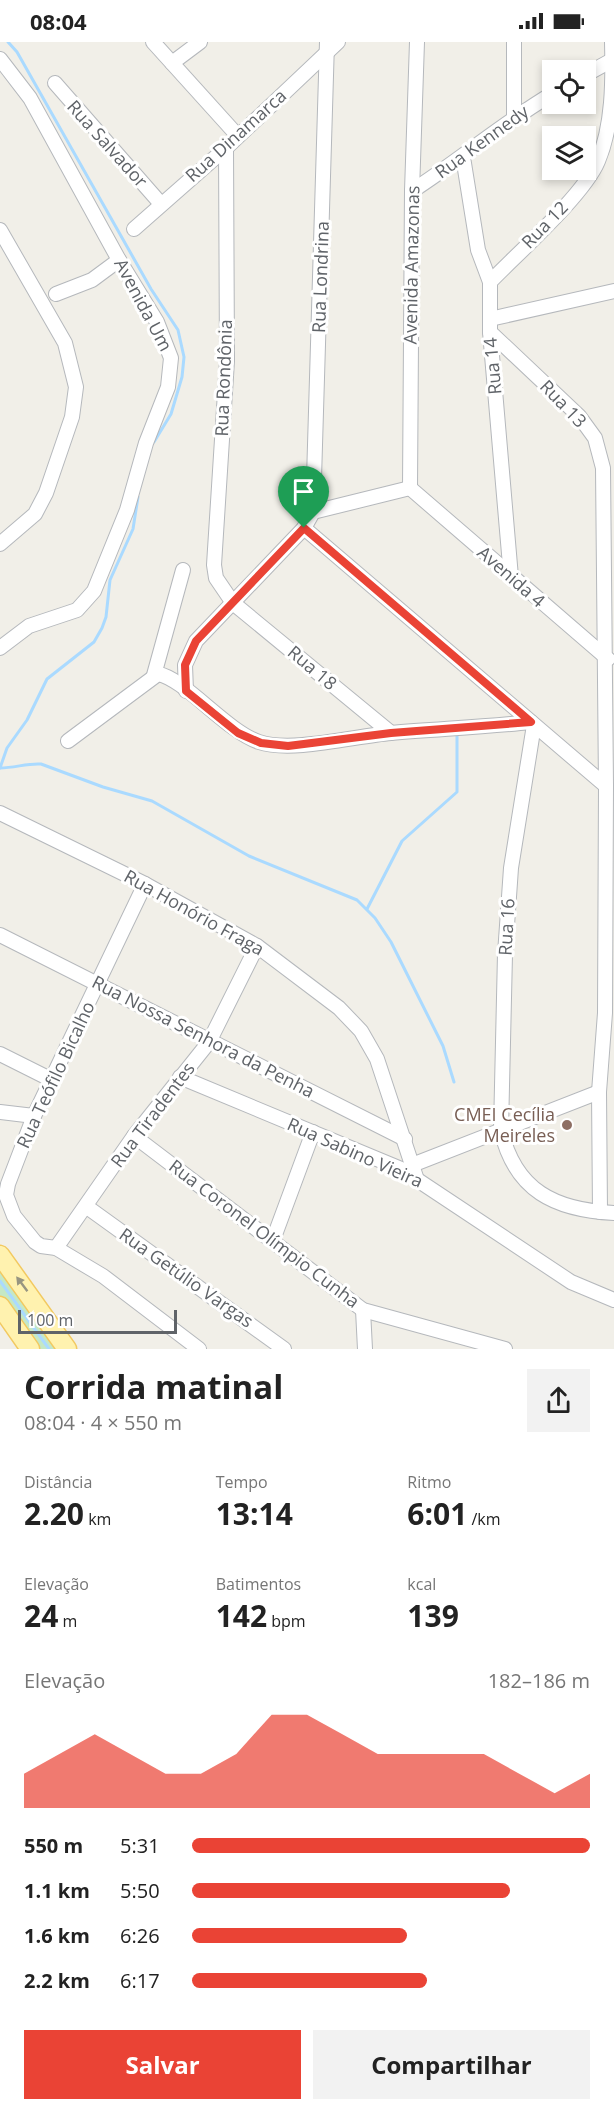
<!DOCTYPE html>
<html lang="pt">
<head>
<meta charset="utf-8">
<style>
	body { margin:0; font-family:"Open Sans",sans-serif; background:#f2f2f2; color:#222; height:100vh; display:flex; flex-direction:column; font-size:22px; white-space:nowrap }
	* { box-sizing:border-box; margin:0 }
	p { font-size:20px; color:#767676 }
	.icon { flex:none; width:33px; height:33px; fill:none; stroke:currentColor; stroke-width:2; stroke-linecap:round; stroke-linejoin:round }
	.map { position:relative; height:1307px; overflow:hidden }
	.details { display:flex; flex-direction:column; background:#fff; flex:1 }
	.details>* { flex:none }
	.controls { position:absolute; left:542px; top:18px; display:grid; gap:12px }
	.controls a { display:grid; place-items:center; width:54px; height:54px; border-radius:0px; background:#fff; box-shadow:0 3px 9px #0003; font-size:30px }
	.scale { position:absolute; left:18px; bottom:15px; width:159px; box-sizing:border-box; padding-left:6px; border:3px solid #5f6368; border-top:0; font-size:16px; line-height:21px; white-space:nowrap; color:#5f6368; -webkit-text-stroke:4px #fff; paint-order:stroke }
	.pin { position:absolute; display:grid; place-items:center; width:51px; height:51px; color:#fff; margin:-62px -26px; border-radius:50% 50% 50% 0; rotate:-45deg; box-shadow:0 0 6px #0007 }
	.pin .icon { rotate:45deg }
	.round { display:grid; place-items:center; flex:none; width:63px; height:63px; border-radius:0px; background:#f2f2f2 }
	.summary { display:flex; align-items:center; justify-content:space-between; height:102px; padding:0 24px }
	h1 { font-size:33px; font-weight:700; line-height:45px }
	.figures { display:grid; grid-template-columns:repeat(3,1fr); gap:9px; height:102px; padding:6px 24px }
	.figures div { display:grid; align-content:center }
	.figures b { font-size:30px; font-weight:700 }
	.figures small { font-size:16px; font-weight:400 }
	.figures p { font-size:16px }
	.chart { height:168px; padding:12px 24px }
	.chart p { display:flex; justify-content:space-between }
	.chart svg { width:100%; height:108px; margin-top:6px; fill:#ea4335; opacity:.7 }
	.button { display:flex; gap:12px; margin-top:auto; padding:12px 24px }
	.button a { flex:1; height:69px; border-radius:0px; background:#ea4335; color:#fff; font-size:24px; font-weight:700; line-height:69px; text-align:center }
	.button a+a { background:#f2f2f2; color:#222 }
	ul { padding:0 24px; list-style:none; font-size:20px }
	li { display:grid; grid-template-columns:96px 72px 1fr; align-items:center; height:45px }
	li i { height:15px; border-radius:8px; background:#ea4335 }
	.status { display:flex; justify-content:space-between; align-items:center; height:42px; padding:0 30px; background:#fff; direction:ltr }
	.status svg { height:16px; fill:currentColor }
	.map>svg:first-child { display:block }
</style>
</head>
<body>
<div class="status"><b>08:04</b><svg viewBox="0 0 49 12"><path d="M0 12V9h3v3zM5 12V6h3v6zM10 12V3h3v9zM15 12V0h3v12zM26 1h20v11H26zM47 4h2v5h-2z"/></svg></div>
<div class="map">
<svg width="614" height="1307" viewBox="0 0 614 1307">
	<rect width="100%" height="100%" fill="#f1efe8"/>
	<polygon fill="#c5e8c5" points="0,1225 58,1307 37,1307 0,1254"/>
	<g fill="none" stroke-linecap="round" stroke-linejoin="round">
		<g stroke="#aadaff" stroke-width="3">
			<polyline points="8,0 17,10 151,247 178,288 184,315 182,335 171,372 154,400"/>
			<polyline points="0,726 7,706 27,678 47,637 94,600 102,586 106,575 110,538 133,487 138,455"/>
			<path d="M0,726C15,726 27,721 41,722L103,745L152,759L249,814L357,858L375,876L391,900L443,1004L454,1040"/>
			<polyline points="367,867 402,799 457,750 457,692"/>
			<polyline points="0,1239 49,1307"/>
		</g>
		<defs>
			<g id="minor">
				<polyline points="153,0 237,93"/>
				<polyline points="514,0 514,74"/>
				<polyline points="0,17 30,56 119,218 157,280 171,316 168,345 146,401 127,468 94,549 77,568 29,584 0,606"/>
				<polyline points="172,21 200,0"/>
				<polyline points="585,33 614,17"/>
				<polyline points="55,41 161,162"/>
				<polyline points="226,106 227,319 214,523 216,536 233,561 391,691"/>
				<polyline points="463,115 478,208 490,240 490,290 511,535"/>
				<path d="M412,149C460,118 503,81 552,52"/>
				<polyline points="134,187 226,106 338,0"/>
				<polyline points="0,188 65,301 76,345 72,375 46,451 35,472 0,502"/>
				<path d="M490,240C518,211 584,153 598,119C613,83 613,39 612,0"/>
				<polyline points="56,252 92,238 119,218"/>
				<polyline points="490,277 614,249"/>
				<polyline points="490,290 579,374 595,396 603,426 606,744 605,971 599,1050 600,1170"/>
				<polyline points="410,446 412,149 417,0"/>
				<polyline points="410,446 608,617"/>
				<polyline points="313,470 410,446"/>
				<polyline points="304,486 606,744"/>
				<polyline points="154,633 183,528"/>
				<polyline points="186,649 185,623 196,599 304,486 313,470 327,0"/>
				<path d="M534,683L511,826L505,912L501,1088C515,1149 555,1168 614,1171"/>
				<path d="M68,699L158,632C184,636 226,689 259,700C292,711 355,694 391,691C437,687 485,685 531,680"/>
				<polyline points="0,771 145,842 257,904 339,966 361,989 377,1017 416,1135"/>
				<polyline points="145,842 34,1074 8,1142 6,1153 14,1174 35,1200 41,1204 56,1206 103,1234 199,1307"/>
				<polyline points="0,893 405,1097"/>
				<polyline points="0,1012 52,1038"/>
				<polyline points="180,1035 401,1127 571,1240 614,1258"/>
				<polyline points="0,1070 34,1074"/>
				<polyline points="134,1094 363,1268 505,1307"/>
				<polyline points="412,1123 599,1050"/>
				<polyline points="87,1165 284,1307"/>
				<polyline points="273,1198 313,1090"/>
				<polyline points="56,1206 134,1094 209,1000 257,904"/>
				<polyline points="363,1268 365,1307"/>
			</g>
			<g id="major">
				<polyline points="0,1213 67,1307"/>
				<polyline points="0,1264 30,1307"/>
			</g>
		</defs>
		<use href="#minor" stroke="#b5b8bc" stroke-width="16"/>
		<use href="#major" stroke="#f2c960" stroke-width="21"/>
		<use href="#minor" stroke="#fff" stroke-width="14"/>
		<use href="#major" stroke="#fff2af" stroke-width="18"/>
	</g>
	<defs><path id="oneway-solid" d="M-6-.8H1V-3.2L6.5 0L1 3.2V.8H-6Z" transform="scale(1.5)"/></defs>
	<use fill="#979581" href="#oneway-solid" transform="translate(22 1242) rotate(-127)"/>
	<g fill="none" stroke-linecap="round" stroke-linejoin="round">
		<defs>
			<polygon id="route" points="304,486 531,680 391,691 288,704 261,701 238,691 186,649 185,623 196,599"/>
		</defs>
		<use href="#route" stroke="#fff" stroke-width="12"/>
		<use href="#route" stroke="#ea4335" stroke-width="8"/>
	</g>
	<circle fill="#8d6e63" stroke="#fff" stroke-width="2" cx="567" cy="1083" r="6"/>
	<g text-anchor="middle" stroke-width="6" stroke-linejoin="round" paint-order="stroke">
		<g font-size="18" fill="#5f6368" stroke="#fff">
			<text transform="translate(236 94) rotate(-42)" y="6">Rua Dinamarca</text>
			<text transform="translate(482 100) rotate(-36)" y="6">Rua Kennedy</text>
			<text transform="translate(107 102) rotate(48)" y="6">Rua Salvador</text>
			<text transform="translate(545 183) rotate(-46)" y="6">Rua 12</text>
			<text transform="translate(412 223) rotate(-89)" y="6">Avenida Amazonas</text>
			<text transform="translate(321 235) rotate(-88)" y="6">Rua Londrina</text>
			<text transform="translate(143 263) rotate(62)" y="6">Avenida Um</text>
			<text transform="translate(493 324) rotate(-95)" y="6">Rua 14</text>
			<text transform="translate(224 336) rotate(-88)" y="6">Rua Rondônia</text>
			<text transform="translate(563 362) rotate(46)" y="6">Rua 13</text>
			<text transform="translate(511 535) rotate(41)" y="6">Avenida 4</text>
			<text transform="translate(312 626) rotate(40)" y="6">Rua 18</text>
			<text transform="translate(194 871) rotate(29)" y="6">Rua Honório Fraga</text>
			<text transform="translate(507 885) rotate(-87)" y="6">Rua 16</text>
			<text transform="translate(203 995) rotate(27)" y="6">Rua Nossa Senhora da Penha</text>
			<text transform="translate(56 1033) rotate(-65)" y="6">Rua Teófilo Bicalho</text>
			<text transform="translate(153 1073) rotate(-53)" y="6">Rua Tiradentes</text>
			<text transform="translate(355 1111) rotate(24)" y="6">Rua Sabino Vieira</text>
			<text transform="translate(264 1192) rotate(37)" y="6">Rua Coronel Olímpio Cunha</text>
			<text transform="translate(186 1236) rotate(35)" y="6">Rua Getúlio Vargas</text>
		</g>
		<g font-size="18" fill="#785e54" stroke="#fff" text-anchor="end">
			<text x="555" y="1079">CMEI Cecília<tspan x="555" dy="21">Meireles</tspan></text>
		</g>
	</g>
</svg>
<div class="controls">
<a><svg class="icon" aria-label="locate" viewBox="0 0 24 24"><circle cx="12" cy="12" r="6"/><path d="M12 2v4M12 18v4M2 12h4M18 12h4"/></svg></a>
<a><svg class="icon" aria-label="layers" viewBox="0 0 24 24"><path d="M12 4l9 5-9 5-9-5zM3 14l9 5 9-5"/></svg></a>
</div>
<div class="scale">100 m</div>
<div class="pin" style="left:304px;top:486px;background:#1e9e55"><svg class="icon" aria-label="arrive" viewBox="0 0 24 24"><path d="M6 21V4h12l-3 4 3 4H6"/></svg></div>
</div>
<section class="details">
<div class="summary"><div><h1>Corrida matinal</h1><p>08:04 · 4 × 550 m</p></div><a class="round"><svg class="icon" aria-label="share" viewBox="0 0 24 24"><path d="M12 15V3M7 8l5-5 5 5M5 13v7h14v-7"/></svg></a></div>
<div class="figures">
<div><p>Distância</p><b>2.20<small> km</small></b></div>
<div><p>Tempo</p><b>13:14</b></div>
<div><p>Ritmo</p><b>6:01<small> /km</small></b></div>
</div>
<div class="figures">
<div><p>Elevação</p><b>24<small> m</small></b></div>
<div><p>Batimentos</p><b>142<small> bpm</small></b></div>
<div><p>kcal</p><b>139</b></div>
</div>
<div class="chart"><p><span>Elevação</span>182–186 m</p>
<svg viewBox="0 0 160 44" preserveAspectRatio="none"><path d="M0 44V30L10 22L20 14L30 22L40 30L50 30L60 22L70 6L80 6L90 14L100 22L110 22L120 22L130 22L140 30L150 38L160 30V44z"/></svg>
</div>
<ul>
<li><b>550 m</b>5:31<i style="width:100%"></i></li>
<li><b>1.1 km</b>5:50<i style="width:80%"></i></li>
<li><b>1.6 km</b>6:26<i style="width:54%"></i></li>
<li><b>2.2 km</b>6:17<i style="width:59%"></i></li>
</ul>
<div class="button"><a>Salvar</a><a>Compartilhar</a></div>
</section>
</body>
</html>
